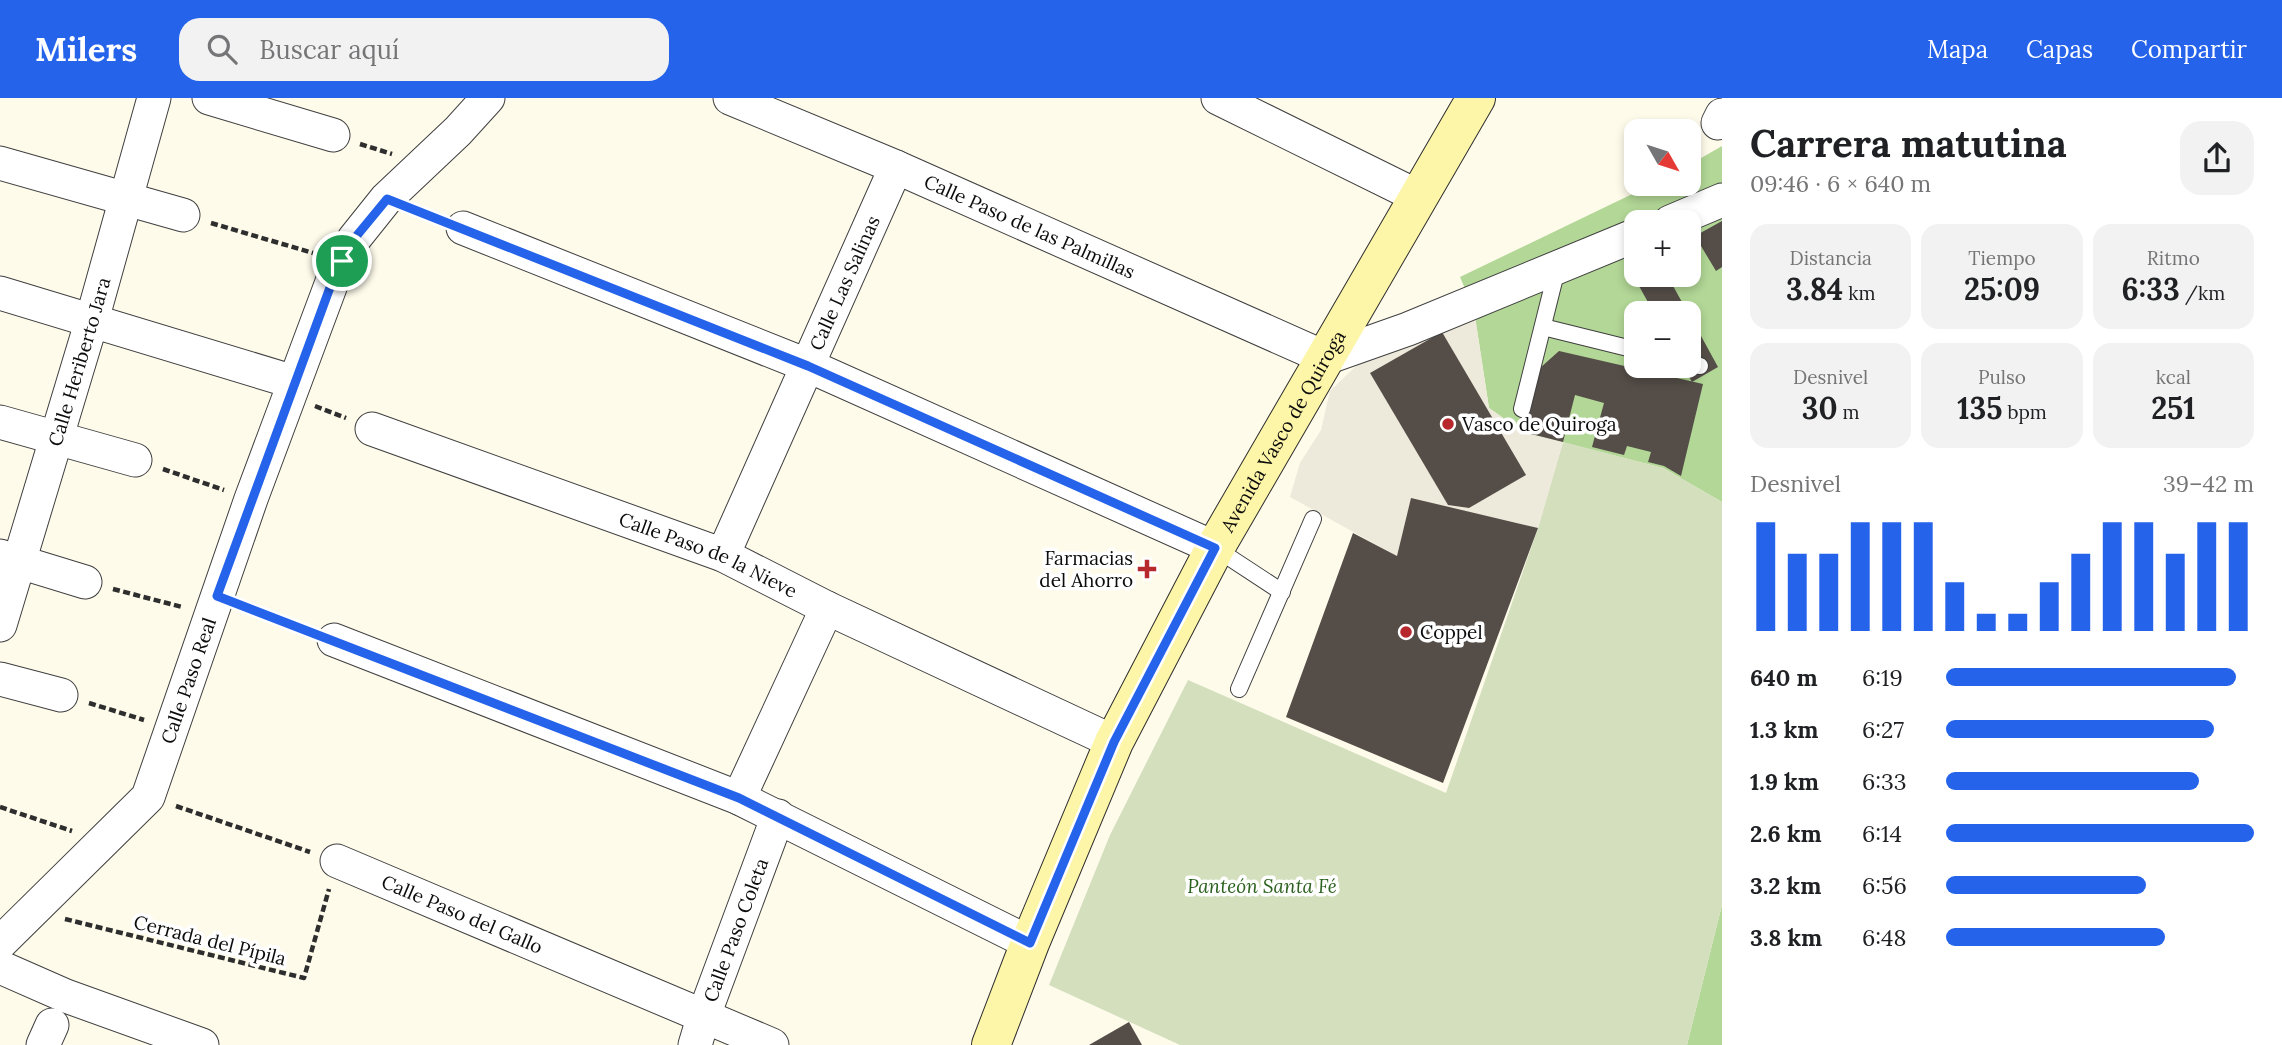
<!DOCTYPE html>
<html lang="es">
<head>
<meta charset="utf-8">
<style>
	body { margin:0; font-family:Lora,serif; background:#f2f2f2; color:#202124; height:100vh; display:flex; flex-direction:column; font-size:26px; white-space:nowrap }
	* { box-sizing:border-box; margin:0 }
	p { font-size:23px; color:#757577 }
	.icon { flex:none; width:38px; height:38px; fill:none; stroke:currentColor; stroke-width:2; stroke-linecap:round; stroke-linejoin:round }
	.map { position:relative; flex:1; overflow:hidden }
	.details { display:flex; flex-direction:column; background:#fff; width:560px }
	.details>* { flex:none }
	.needle { width:46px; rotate:129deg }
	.controls { position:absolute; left:1624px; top:21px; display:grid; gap:14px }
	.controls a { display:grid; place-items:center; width:77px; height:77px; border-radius:14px; background:#fff; box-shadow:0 4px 10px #0003; font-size:35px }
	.pin { position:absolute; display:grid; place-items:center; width:60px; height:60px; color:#fff; margin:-30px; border:4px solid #fff; border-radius:50%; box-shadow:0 2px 7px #0007 }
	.round { display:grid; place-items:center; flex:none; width:74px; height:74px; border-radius:21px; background:#f2f2f2 }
	.summary { display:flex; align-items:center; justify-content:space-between; height:119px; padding:0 28px }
	h1 { font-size:38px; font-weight:700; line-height:52px }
	.stats { display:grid; grid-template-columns:repeat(3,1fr); gap:10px; height:119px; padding:7px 28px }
	.stats div { display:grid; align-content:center; border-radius:18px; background:#f2f2f2; text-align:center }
	.stats b { font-size:30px; font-weight:700 }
	.stats small { font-size:19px; font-weight:400 }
	.stats p { font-size:19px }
	.chart { height:196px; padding:14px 28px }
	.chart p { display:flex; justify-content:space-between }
	.chart svg { width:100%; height:126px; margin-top:7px; stroke:#2563eb; stroke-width:6 }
	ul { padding:0 28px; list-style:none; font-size:23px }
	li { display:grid; grid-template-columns:112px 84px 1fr; align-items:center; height:52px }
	li i { height:18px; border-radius:9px; background:#2563eb }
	header { display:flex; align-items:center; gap:42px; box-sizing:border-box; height:98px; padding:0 35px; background:#2563eb; color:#fff }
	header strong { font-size:33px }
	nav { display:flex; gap:38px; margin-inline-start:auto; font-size:24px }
	.search { width:490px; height:63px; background:#f2f2f2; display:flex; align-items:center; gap:18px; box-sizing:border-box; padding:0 24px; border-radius:21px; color:#757577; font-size:26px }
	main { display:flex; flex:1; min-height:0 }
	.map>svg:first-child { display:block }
</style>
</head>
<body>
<header>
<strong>Milers</strong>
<div class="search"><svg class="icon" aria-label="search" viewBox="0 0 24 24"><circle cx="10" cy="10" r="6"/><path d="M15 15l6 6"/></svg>Buscar aquí</div>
<nav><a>Mapa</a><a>Capas</a><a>Compartir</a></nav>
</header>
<main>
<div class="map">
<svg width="1722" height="947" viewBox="0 0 1722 947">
	<rect width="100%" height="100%" fill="#fefbeb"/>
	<g fill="#b2d796" fill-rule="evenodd">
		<path d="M1722,48V404L1663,370L1523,334L1489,310L1474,212L1460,179L1653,86H1689V67ZM1636,124H1689V177H1636ZM1636,215H1689V268H1636Z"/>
		<polygon points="1722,807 1722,947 1687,947"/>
	</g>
	<polygon fill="#d3dfbd" points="1563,344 1663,370 1722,404 1722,807 1687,947 1180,947 1049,887 1110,737 1188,582 1446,695 1538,430"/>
	<path fill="#ede9db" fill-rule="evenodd" d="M1474,212L1489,310L1523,334L1563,344L1538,430L1411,401L1397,458L1290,399L1300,365L1321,332L1330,293L1355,269L1376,256ZM1442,234L1526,377L1469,410L1448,407L1370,275Z"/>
	<g fill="#544d48">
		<polygon points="1722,123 1722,169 1716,173 1695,138"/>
		<polygon points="1636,165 1636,177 1667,177 1688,215 1654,215 1629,170"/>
		<polygon points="1689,216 1718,269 1692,284 1683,268 1689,268"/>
		<polygon points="1442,234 1526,377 1469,410 1448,407 1370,275"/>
		<polygon points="1559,253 1703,286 1681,378 1664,368 1648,364 1651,354 1627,348 1624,357 1592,349 1604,305 1575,297 1563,344 1523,334 1540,270"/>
		<polygon points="1411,400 1538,430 1443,685 1286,619 1353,435 1397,458"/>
		<polygon points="1129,924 1142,947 1089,947"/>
	</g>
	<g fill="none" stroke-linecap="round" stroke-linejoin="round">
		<defs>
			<g id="lane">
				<polyline points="1543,229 1636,252"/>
				<polyline points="1689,265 1700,268"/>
				<polyline points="1522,311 1557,171"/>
				<polyline points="1215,450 1282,494"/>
				<polyline points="1239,591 1313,421"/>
			</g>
			<g id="street">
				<polyline points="209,0 333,37"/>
				<path id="s1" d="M730,0L896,69L1326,260L1408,231L1636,137"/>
				<polyline points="1218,0 1419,99"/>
				<polyline points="1718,25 1722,17"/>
				<polyline points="0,65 183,117"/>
				<polyline points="1670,124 1722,102"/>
				<polyline points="463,130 809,268 1215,450"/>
				<polyline points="0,195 294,284"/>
				<polyline points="0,324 135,362"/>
				<path id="s2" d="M372,331L723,457L827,510L1114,644"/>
				<path id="s3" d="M723,457L896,69"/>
				<polyline points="0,458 85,484"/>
				<path id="s4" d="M0,527L92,222L154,0"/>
				<polyline points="334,542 739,700 1030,845"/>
				<polyline points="0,581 61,597"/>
				<polyline points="739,700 827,510"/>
				<path id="s5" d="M337,763L772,947"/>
				<path id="s6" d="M0,845L148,699L251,401L332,184L354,141L386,101L458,33L488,0"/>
				<polyline points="0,869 66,898 202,947"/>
				<polyline points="43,947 52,927"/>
				<path id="s7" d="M695,947L704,917L778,718"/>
			</g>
			<g id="secondary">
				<path id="s8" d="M991,947L1030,845L1114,644L1215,450L1476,0"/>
			</g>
		</defs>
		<use href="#lane" stroke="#3f3f3f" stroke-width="18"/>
		<use href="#street" stroke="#3f3f3f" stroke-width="35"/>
		<use href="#secondary" stroke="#2e2e2e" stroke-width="40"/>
		<g stroke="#2e2e2e" stroke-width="4.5" stroke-dasharray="7 3.5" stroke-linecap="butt">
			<polyline points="360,46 392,56"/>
			<polyline points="417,113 438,121"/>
			<polyline points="211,125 313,155"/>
			<polyline points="315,308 346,320"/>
			<polyline points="163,371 224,392"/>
			<polyline points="113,491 182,509"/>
			<polyline points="244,508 308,532"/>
			<polyline points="89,605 144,622"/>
			<polyline points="176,708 310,754"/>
			<polyline points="0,709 72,733"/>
			<polyline points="65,821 304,880 329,791"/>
		</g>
		<use href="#lane" stroke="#fff" stroke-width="16"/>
		<use href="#street" stroke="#fff" stroke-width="33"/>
		<use href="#secondary" stroke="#fdf5a7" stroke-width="38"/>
	</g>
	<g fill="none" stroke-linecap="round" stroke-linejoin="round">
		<defs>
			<polygon id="route" points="387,101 808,268 1215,450 1114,644 1030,845 739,700 217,498 332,184 354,141"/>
		</defs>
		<use href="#route" stroke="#fff" stroke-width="14"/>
		<use href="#route" stroke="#2563eb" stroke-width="9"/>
	</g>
	<g fill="#b7282d" stroke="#fff" stroke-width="2.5">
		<circle cx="1448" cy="326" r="7"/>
		<path d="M1143.5 460.5h7v7h7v7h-7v7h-7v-7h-7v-7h7z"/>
		<circle cx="1406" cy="534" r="7"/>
	</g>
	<g text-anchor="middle" stroke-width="7" stroke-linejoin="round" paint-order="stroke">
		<g font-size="19" fill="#0c0c0c" stroke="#fff">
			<text dy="7" stroke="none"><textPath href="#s1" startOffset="326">Calle Paso de las Palmillas</textPath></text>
			<text dy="7" stroke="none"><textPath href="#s3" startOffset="298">Calle Las Salinas</textPath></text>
			<text dy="7" stroke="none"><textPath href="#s4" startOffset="275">Calle Heriberto Jara</textPath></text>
			<text dy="7" stroke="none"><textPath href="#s8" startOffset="681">Avenida Vasco de Quiroga</textPath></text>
			<text dy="7" stroke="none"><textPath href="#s2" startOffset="359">Calle Paso de la Nieve</textPath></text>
			<text dy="7" stroke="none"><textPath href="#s6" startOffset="331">Calle Paso Real</textPath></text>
			<text dy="7" stroke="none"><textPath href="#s5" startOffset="136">Calle Paso del Gallo</textPath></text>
			<text dy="7" stroke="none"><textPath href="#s7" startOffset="122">Calle Paso Coleta</textPath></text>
			<text transform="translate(210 842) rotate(14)" y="7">Cerrada del Pípila</text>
		</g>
		<g font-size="19" fill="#0c0c0c" stroke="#fff" text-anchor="start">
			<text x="1462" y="333">Vasco de Quiroga</text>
			<text x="1133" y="467" text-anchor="end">Farmacias<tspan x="1133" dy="22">del Ahorro</tspan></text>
			<text x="1420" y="541">Coppel</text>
		</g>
		<g font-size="19" font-style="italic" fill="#2b611e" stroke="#fff">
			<text x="1262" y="795">Panteón Santa Fé</text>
		</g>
	</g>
</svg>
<div class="controls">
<a><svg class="needle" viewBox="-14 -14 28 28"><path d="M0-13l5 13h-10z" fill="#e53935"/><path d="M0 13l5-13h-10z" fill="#757577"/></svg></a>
<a>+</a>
<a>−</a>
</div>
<div class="pin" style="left:342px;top:163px;background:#1e9e55"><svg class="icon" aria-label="arrive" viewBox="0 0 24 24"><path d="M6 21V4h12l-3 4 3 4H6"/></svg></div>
</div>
<section class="details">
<div class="summary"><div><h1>Carrera matutina</h1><p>09:46 · 6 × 640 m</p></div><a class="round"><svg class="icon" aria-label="share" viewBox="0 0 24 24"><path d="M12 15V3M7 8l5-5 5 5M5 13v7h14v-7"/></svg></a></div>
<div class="stats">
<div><p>Distancia</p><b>3.84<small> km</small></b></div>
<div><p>Tiempo</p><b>25:09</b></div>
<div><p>Ritmo</p><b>6:33<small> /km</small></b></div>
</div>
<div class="stats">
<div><p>Desnivel</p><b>30<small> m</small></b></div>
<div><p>Pulso</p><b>135<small> bpm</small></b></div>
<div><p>kcal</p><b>251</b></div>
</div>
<div class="chart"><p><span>Desnivel</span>39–42 m</p>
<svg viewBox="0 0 160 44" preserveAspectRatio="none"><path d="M5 44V6M15 44V17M25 44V17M35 44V6M45 44V6M55 44V6M65 44V27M75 44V38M85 44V38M95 44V27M105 44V17M115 44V6M125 44V6M135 44V17M145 44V6M155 44V6"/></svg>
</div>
<ul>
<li><b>640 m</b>6:19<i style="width:94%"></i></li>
<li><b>1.3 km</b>6:27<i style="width:87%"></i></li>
<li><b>1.9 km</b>6:33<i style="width:82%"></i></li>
<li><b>2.6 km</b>6:14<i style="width:100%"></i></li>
<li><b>3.2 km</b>6:56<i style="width:65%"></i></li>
<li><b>3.8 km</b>6:48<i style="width:71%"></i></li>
</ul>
</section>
</main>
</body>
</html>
